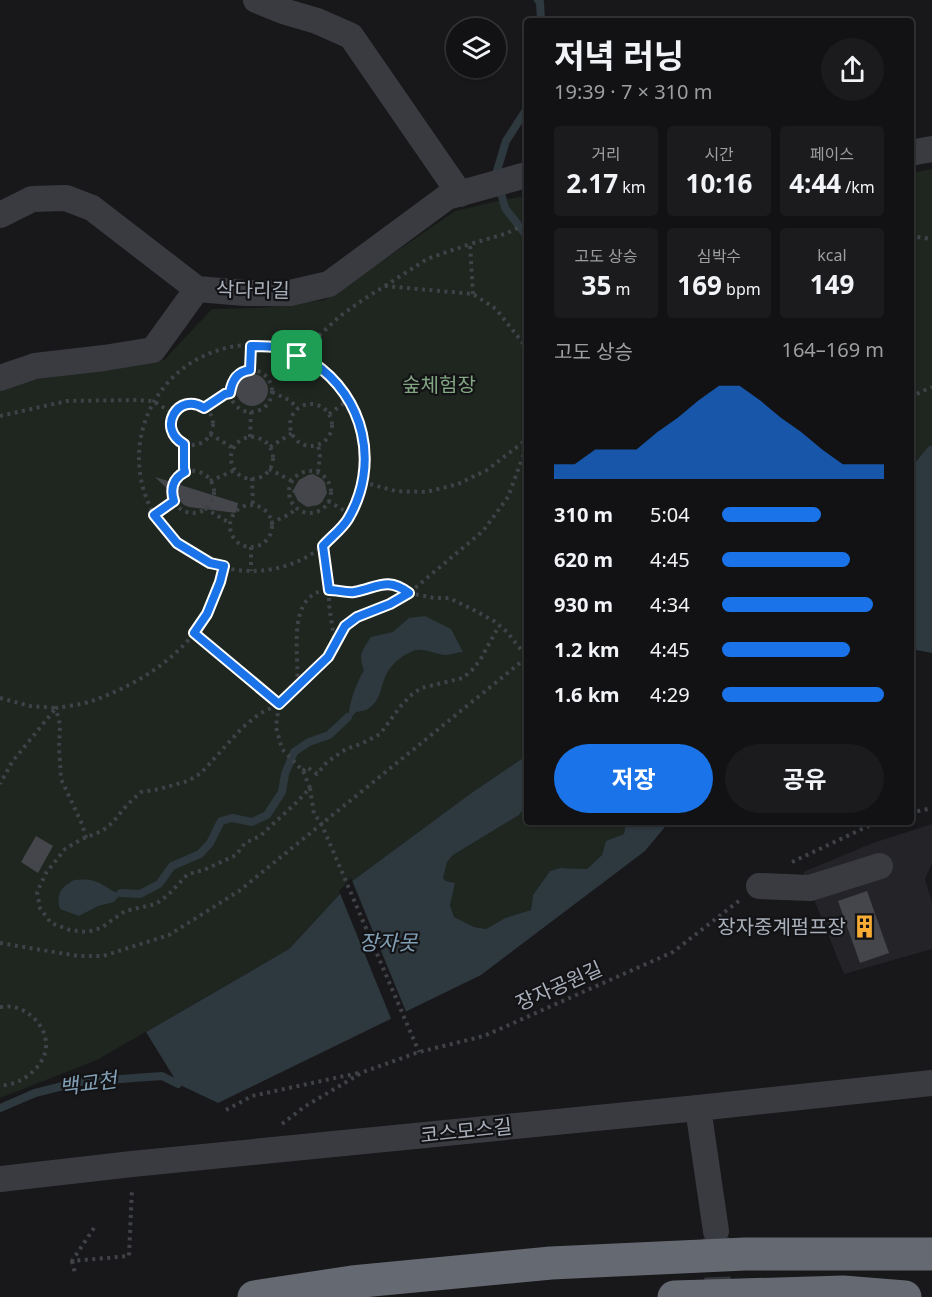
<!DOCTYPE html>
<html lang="ko">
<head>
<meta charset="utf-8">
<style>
	body { margin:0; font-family:"Noto Sans","Noto Sans KR",sans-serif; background:#1b1b1d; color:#f1f3f6; height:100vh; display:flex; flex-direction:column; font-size:22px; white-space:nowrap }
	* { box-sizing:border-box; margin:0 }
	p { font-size:20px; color:#9c9ea0 }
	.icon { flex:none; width:33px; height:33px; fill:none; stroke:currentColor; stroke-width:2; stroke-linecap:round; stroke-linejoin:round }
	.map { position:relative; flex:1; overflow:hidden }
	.drawer { position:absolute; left:524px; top:18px; width:390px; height:807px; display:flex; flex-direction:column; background:#121214; border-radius:6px; box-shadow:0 2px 4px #0004,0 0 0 2px #313234 }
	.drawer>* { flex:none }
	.controls { position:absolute; left:446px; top:18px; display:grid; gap:12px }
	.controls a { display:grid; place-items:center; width:60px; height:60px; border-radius:50%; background:#121214; box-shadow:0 2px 4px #0004,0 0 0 2px #313234; font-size:30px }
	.pin { position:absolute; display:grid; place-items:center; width:51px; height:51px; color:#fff; margin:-26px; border-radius:12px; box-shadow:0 3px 9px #0006 }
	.round { display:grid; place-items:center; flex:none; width:63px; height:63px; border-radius:32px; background:#1b1b1d }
	.overview { display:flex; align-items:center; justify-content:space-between; height:102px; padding:0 30px }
	h1 { font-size:33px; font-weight:700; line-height:45px }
	.figures { display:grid; grid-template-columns:repeat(3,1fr); gap:9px; height:102px; padding:6px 30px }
	.figures div { display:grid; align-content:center; border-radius:6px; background:#1b1b1d; text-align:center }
	.figures b { font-size:26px; font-weight:700 }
	.figures small { font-size:16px; font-weight:400 }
	.figures p { font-size:16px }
	.chart { height:168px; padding:12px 30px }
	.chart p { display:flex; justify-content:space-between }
	.chart svg { width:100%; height:108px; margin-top:6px; fill:#1a73e8; opacity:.7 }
	.button { display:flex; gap:12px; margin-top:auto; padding:12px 30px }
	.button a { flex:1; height:69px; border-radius:36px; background:#1a73e8; color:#fff; font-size:24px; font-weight:700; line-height:69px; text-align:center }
	.button a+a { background:#1b1b1d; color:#f1f3f6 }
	ul { padding:0 30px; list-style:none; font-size:20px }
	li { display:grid; grid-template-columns:96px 72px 1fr; align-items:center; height:45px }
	li i { height:15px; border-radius:8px; background:#1a73e8 }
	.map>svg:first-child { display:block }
</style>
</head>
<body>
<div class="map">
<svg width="932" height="1297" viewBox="0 0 932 1297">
	<rect width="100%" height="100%" fill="#18181b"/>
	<polygon fill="#242428" points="932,824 932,863 925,879 932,902 932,949 844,974 803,872 873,843"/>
	<g fill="#1e261f">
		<polygon points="932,169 932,445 928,447 911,469 911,173"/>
		<polygon points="526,196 526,756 470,794 351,882 289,949 97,1060 0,1098 0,385 164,360 212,309 259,308 325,300 455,211 502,200"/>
		<polygon points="526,806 526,822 626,822 624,834 607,841 602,855 587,869 560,868 550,871 533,895 531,910 505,918 486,929 474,927 454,917 450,905 454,883 446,881 443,878 447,862 453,855 519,815"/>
	</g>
	<g fill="#2e383f">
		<polygon points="932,445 932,653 911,649 910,469 928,447"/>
		<path d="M425,616L451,629L463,652C457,652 451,655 445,655C433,654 425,647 413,651C400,656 388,667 384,680C380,690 380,701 369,708C366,711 360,711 356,712L348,721C349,703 355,686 364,670C358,654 362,651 371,637L393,632L409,618Z"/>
		<polygon points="526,756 526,806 519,815 453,855 447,862 443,878 446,881 455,883 450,905 454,917 474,927 486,929 505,918 531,910 533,895 550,871 560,868 587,869 602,855 606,841 624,834 626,822 669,822 645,851 481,975 218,1103 178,1084 146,1032 289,949 351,882 470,794"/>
		<path d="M74,880C84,879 94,879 103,885C113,890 109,891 121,893L114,902L98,906L79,916L60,909C56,894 61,887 74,880Z"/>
	</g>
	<polygon fill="#18181b" points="351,878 407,1014 392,1021 339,891"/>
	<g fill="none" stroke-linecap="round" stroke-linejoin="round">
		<g stroke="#2e383f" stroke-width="8">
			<polyline points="538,0 540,2 541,21"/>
			<polyline points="526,110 506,141 496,174 505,208 526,235"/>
			<polyline points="121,893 140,894 159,884 172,866 200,854 210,843 221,821 232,818 252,822 267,815 282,792 285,774 294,752 309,742 329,735 348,717"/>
			<polyline points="0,1108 35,1093 79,1082 162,1076 178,1084"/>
		</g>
	</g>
	<g fill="#44464b">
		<circle cx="252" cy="390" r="16"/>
		<polygon points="313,474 322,479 325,483 327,493 322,502 318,505 307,507 298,501 294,493 292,492 299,480 308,475"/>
		<polygon points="155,477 238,503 236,513 189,507 184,505"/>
		<polygon points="36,836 53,846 38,873 21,862"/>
		<polygon points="867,891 889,953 860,963 838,901"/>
	</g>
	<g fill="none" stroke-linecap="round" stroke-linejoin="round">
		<polyline stroke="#35363b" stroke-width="26" stroke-dasharray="26 13" stroke-linecap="butt" points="716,1238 718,1297"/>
		<g stroke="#3f4247" stroke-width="4" stroke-dasharray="3 4.5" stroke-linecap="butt">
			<polyline points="910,236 932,239"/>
			<polyline points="385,286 427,259 470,244"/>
			<polyline points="473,294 470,244 505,234 526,224"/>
			<circle cx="252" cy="458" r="113"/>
			<polyline points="297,356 340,316 364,299 385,286 473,294 496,309 526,347 526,356"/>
			<polyline points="250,370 251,346"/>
			<circle cx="251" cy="391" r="21"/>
			<polyline points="272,392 289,400 298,408"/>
			<polyline points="910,397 932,387"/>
			<circle cx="192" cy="424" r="21"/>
			<circle cx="311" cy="425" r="21"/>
			<polyline points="204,408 224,394 230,393"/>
			<polyline points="329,414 348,400"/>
			<polyline points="0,416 67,401 138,400 153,401 174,414"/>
			<polyline points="210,434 233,448"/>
			<polyline points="250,437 251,412"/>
			<circle cx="252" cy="458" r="21"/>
			<polyline points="184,444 184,468 185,472"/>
			<polyline points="270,447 292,433"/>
			<polyline points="269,469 292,481"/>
			<circle cx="193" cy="492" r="21"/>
			<circle cx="310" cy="492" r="21"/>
			<polyline points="318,472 320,457 318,444"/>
			<polyline points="252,478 253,505"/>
			<polyline points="210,481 235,470"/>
			<polyline points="363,482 395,491 426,492 458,484 487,470 526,440"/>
			<polyline points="328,501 350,514"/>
			<circle cx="251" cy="526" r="21"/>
			<polyline points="205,508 224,520 230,522"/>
			<polyline points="154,515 174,501"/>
			<polyline points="271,523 290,514 297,508"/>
			<polyline points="323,546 329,586 329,605 335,644"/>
			<polyline points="251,547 251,571"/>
			<polyline points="194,633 279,704 276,727 282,749 303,771 310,788 297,802 260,836 245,843 236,855 204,870 188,874 168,895 156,904 125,911 101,928 87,932 70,930 51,923 40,908 37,892 46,873 65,849 82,839 102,831 113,822 127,805 141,792 159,789 188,781 201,773 242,728 259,714 279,704 328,657 345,626 357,617 390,604 409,593 434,598 449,598 472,609 494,621 507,632 526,656"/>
			<path d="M297,684C300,656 285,598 325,590C336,588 346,594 357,591C379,586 388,577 409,593L483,531L508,497L525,451L526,440"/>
			<polyline points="0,698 30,706 56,708 12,762 0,784"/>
			<polyline points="303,771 307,767 317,774 327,762 346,749 363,743 380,734 400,707 410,696 421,688 463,678 473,669 480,660 499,626"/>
			<polyline points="310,788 314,814 321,823 419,1052"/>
			<polyline points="910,813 932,808"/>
			<path d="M86,838L82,824L61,779L59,748L60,725L56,708C67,706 80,705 92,701C137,685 183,657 207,614C215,600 220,582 224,566"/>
			<polyline points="792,862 877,822"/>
			<polyline points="0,943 78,956 103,956 169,935 239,891 526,658"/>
			<path d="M0,1007C5,1007 10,1006 14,1007C31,1011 46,1027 46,1045C47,1060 31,1076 19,1081C13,1084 6,1085 0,1086"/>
			<polyline points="226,1110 252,1096 358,1073"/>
			<polyline points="282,1124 304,1107 363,1072 419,1052 484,1036 673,952 740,900"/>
			<polyline points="94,1228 72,1261 129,1256 132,1188"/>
			<polyline points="72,1261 75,1273"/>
		</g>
		<g stroke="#393b40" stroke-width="26">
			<polyline points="256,0 283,11 317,21 351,36 460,194"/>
			<polyline points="910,153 932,149"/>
			<polyline points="0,215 32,199 66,198 92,208 197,289 245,293 290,293 329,284 447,197 526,175"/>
			<polyline points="0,378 35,366 104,358 153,350 197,289"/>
			<polyline points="759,886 810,888 880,866"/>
			<polyline points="698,1108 716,1231"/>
			<polyline points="0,1179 132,1164 698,1108 932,1083"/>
		</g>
		<g stroke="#656971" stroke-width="33">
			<polyline points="254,1297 352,1282 551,1263 745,1254 932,1254"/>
			<polyline points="674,1297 843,1292 905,1297"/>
		</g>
	</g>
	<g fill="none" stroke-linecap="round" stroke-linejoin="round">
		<defs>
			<path id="route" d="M251,346C260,346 270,346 279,348C286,350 306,358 312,362C365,397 380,465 348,519C342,529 331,537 323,546L329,590C338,590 346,593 354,592C377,588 387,576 409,593L390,604L357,617L345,626L328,657L279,704L194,633L207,614L220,582L224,566L210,563L177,543L154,515L174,501C170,489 173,478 185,472L184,468V444C156,429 178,391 204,408L225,394L230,393C232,380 237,372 250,370Z"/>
		</defs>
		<use href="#route" stroke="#fff" stroke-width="12"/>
		<use href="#route" stroke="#1a73e8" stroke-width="8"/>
	</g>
	<defs>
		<symbol id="building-bare" viewBox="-9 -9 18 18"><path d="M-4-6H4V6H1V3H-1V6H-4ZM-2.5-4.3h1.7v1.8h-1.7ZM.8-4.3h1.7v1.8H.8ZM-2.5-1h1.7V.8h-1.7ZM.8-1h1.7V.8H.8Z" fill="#f8ac33" stroke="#131316" stroke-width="2.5" paint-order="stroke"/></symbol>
	</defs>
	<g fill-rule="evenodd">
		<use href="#building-bare" x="848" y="910" width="33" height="33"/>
	</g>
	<g text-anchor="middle" stroke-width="4.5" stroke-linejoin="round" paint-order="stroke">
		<g font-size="20" fill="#aab0bb" stroke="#131316">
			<text transform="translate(253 290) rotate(1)" y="7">삭다리길</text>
			<text transform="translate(559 986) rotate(-24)" y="7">장자공원길</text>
			<text transform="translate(466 1131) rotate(-6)" y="7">코스모스길</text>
		</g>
		<g font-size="20" fill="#81a681" stroke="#131316">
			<text x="439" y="392">숲체험장</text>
		</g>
		<g font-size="20" fill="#aab0bb" stroke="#131316" text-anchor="end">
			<text x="846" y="934">장자중계펌프장</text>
		</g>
		<g font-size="21" font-style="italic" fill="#81a0b6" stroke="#131316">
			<text x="388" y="950">장자못</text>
			<text transform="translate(88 1084) rotate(-8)" y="7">백교천</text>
		</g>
	</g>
</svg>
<div class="controls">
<a><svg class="icon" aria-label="layers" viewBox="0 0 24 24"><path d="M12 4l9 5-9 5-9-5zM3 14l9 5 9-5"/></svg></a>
</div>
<div class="pin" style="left:297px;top:356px;background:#1e9e55"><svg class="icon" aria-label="arrive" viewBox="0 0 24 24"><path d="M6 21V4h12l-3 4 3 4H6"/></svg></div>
<section class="drawer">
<div class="overview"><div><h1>저녁 러닝</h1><p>19:39 · 7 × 310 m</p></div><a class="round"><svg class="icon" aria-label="share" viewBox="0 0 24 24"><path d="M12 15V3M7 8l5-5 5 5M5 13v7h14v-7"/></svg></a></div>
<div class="figures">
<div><p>거리</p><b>2.17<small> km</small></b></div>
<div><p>시간</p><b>10:16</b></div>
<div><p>페이스</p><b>4:44<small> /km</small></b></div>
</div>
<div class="figures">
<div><p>고도 상승</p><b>35<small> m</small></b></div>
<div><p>심박수</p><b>169<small> bpm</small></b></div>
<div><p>kcal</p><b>149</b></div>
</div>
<div class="chart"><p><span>고도 상승</span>164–169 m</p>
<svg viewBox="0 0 160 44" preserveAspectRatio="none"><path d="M0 44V38L10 38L20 32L30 32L40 32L50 25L60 19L70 12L80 6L90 6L100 12L110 19L120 25L130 32L140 38L150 38L160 38V44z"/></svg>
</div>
<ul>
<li><b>310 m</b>5:04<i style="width:61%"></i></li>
<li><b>620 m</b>4:45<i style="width:79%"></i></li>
<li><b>930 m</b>4:34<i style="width:93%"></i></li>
<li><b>1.2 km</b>4:45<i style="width:79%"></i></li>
<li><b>1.6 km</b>4:29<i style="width:100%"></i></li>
</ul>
<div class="button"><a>저장</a><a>공유</a></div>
</section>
</div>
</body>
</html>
